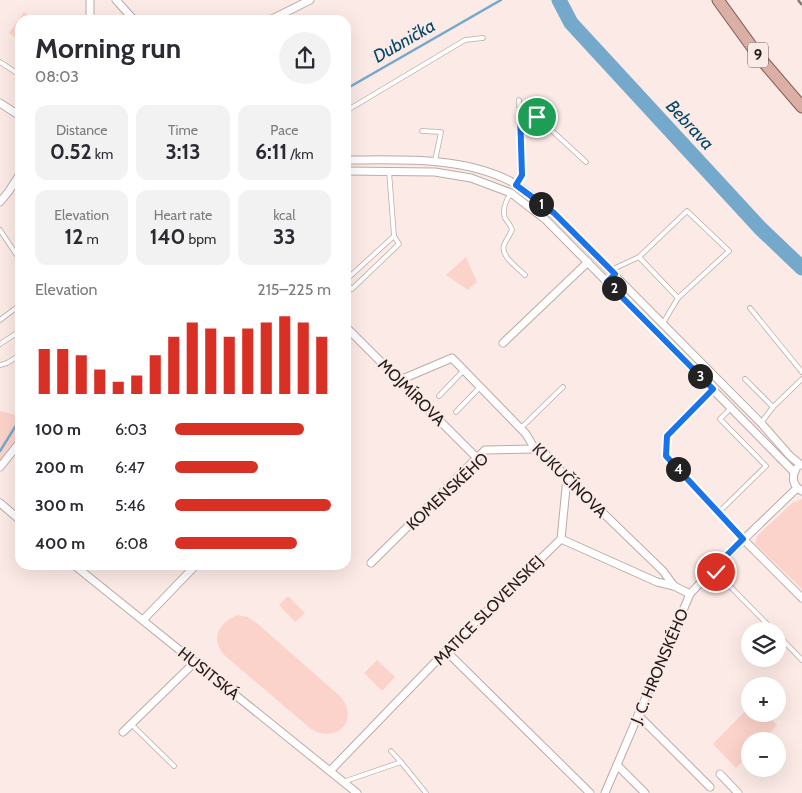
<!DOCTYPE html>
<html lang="en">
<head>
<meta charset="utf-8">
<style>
	body { margin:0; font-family:Cabin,sans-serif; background:#f2f2f3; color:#2b2b33; height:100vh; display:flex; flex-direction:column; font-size:19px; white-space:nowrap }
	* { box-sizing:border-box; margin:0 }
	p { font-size:16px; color:#7c7c81 }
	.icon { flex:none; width:28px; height:28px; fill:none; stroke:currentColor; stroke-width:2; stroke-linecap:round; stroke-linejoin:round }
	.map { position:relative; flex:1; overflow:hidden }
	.drawer { position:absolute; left:15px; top:15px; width:336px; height:555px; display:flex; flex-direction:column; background:#fff; border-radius:15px; box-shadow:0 5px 20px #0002 }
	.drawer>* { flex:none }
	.tools { position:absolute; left:741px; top:622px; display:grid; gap:10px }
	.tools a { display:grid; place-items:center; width:45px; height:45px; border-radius:50%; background:#fff; box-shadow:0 5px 20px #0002; font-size:25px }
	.pin { position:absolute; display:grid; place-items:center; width:42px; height:42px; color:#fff; margin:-21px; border:2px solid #fff; border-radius:50%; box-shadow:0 1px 5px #0007 }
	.km { position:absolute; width:25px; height:25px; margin:-12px; border-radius:50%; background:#222; color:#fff; font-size:14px; line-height:25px; text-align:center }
	.round { display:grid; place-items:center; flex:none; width:52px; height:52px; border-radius:26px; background:#f2f2f3 }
	.summary { display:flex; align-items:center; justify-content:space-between; height:85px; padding:0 20px }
	h1 { font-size:28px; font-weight:700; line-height:38px }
	.metrics { display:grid; grid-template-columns:repeat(3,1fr); gap:8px; height:85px; padding:5px 20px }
	.metrics div { display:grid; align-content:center; border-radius:12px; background:#f2f2f3; text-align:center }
	.metrics b { font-size:21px; font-weight:700 }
	.metrics small { font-size:14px; font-weight:400 }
	.metrics p { font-size:14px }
	.chart { height:140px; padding:10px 20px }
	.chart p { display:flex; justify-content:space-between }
	.chart svg { width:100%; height:90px; margin-top:5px; stroke:#d93025; stroke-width:6 }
	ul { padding:0 20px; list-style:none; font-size:16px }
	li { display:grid; grid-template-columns:80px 60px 1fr; align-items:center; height:38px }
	li i { height:12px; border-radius:6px; background:#d93025 }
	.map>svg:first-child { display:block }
</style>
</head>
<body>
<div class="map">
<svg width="802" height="793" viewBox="0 0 802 793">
	<rect width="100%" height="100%" fill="#fceae6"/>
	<g fill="#fcd3cb">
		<polygon points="24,12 35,20 20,20 20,41 9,33"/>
		<polygon points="466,257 477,282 468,290 446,275"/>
		<polygon points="0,411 20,416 20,435 0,470"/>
		<polygon points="802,499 802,589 755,544 757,536 792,503"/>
		<polygon points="288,596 305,613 295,622 279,605"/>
		<path d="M237,615L248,617L258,624L341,697C360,721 336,744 311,729L223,654C210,636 220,623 237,615Z"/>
		<polygon points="377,660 395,677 382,691 364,673"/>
		<polygon points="750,706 750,714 766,714 777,725 762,741 750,741 750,753 736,768 713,744"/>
	</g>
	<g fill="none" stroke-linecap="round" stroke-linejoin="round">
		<g stroke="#75a9cc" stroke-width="2.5">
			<polyline points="346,89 501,0"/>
			<polyline points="0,451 20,419"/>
		</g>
		<polyline stroke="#75a9cc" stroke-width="15" points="559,0 571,23 760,228 802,268"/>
		<defs>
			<g id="lane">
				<polyline points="0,62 20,75"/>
				<polyline points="346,111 465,40 483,38"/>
				<polyline points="521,112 537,117 586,162"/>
				<polyline points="422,131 441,132 435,161"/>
				<polyline points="517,185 522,175 519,100"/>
				<path d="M511,193C506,200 502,210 505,218C508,223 511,225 512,230C510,235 506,240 504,245C500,256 518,268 525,275"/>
				<polyline points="0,230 20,260"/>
				<polyline points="639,257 678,298"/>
				<polyline points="611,270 639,257 687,211 729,251 678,298 663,323"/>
				<polyline points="346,280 394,236"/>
				<polyline points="346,283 352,289 399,244 394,236 389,171"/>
				<polyline points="750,308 802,372"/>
				<polyline points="0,320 20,305"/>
				<polyline points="0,344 20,331"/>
				<polyline points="0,365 7,363 20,355"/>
				<polyline points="745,379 773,407"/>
				<polyline points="713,389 667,436 666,456 719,512 743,539"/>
				<polyline points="439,396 464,370"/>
				<polyline points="456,412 480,387"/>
				<polyline points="761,423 773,407 802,379"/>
				<polyline points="521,428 563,387"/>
				<polyline points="719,512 766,466 720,419 731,408"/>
				<polyline points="713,569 774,631"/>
				<polyline points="778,635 802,660"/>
				<polyline points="131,724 174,766"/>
				<polyline points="391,751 401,762"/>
				<polyline points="343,782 401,762 426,793"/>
			</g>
			<g id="street">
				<polyline points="116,0 134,20"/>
				<polyline points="90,20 90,0"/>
				<polyline points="270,20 310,0"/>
				<polyline points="0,103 20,116"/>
				<path d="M346,160C400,160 460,156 510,181C525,189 539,202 553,213L761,423L790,456L801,465"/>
				<polyline points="346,171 435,172 471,178 511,193 546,220 794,472"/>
				<polyline points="0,202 9,191 20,174"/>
				<polyline points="346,327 477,458"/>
				<polyline points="503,343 588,262"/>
				<polyline points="400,380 452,358 526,434 535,449 544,452 567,478 663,571 674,586 690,594"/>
				<polyline points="0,467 20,442"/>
				<path d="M796,469C791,478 793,486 802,491"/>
				<polyline points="0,503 20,520"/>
				<polyline points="561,539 657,582 674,586"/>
				<polyline points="561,539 567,478"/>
				<polyline points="743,539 802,598"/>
				<polyline points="371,563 485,450 535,449"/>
				<polyline points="74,565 357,793"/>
				<polyline points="143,620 196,565"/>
				<polyline points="446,651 590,793"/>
				<polyline points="638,715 710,787"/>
				<polyline points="123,732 195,662"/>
				<polyline points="617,765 645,793"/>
				<polyline points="330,771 446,651 561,539"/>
				<polyline points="720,774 738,793"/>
				<polyline points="605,793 690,594 713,569 797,488"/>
			</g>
			<polyline id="primary" points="718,0 760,58 802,107"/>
		</defs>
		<use href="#lane" stroke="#bcaba8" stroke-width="5.5"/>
		<use href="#street" stroke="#bcaba8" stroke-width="9"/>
		<use href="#primary" stroke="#89584f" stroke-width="13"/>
		<use href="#lane" stroke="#fff" stroke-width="4"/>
		<use href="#street" stroke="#fff" stroke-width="7"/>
		<use href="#primary" stroke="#daafa6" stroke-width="11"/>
		<polyline stroke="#847976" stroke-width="2.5" stroke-dasharray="9 9" stroke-linecap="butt" points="798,0 802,5"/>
	</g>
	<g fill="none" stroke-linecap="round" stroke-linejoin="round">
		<defs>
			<polyline id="route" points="537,117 520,112 522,175 516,185 554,213 615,274 607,282 713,389 667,436 666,456 743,539 713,569 716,572"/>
		</defs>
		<use href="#route" stroke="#fff" stroke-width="10"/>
		<use href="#route" stroke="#1a73e8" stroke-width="6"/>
	</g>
	<g text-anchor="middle" stroke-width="4.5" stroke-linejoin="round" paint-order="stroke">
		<rect fill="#fceae6" stroke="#635a57" stroke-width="1" x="748" y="42.5" width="20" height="25" rx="4"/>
		<g font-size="15" font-weight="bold" fill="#221c1a">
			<text x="758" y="60">9</text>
		</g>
		<g font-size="16" fill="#221c1a" stroke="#fceae6">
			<text transform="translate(412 392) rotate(45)" y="6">MOJMÍROVA</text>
			<text transform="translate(570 480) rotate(45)" y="6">KUKUČÍNOVA</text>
			<text transform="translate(447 491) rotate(-43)" y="6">KOMENSKÉHO</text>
			<text transform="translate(488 610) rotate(-45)" y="6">MATICE SLOVENSKEJ</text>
			<text transform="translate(659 666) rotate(-67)" y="6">J. C. HRONSKÉHO</text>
			<text transform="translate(209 673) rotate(39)" y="6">HUSITSKÁ</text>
		</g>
		<g font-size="18" font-style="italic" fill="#04486a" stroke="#fceae6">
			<text transform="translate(404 41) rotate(-30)" y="6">Dubnička</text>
			<text transform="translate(690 125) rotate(47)" y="6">Bebrava</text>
		</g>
	</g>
</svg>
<div class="tools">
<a><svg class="icon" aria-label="layers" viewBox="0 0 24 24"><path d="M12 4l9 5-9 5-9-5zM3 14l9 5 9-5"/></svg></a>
<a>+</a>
<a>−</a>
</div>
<div class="pin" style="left:537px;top:117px;background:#1e9e55"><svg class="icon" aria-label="arrive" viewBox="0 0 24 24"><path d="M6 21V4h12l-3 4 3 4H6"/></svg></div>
<div class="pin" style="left:716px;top:572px;background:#d93025"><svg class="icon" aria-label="check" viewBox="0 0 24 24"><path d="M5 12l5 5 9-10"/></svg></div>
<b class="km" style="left:541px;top:204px">1</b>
<b class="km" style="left:614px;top:288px">2</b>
<b class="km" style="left:700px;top:376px">3</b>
<b class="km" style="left:678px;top:469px">4</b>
<section class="drawer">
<div class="summary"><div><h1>Morning run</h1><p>08:03</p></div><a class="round"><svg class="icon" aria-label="share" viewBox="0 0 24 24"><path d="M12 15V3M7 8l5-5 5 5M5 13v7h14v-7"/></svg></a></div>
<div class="metrics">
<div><p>Distance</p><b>0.52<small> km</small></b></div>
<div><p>Time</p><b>3:13</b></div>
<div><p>Pace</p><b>6:11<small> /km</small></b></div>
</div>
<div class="metrics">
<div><p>Elevation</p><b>12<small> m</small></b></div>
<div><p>Heart rate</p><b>140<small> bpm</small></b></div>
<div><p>kcal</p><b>33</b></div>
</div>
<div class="chart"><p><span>Elevation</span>215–225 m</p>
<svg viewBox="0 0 160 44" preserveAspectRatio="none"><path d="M5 44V22M15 44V22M25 44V25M35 44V32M45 44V38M55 44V35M65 44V25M75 44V16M85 44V9M95 44V12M105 44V16M115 44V12M125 44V9M135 44V6M145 44V9M155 44V16"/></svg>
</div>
<ul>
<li><b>100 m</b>6:03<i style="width:83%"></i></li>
<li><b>200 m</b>6:47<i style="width:53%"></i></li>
<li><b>300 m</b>5:46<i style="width:100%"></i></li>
<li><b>400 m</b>6:08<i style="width:78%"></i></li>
</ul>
</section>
</div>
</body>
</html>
